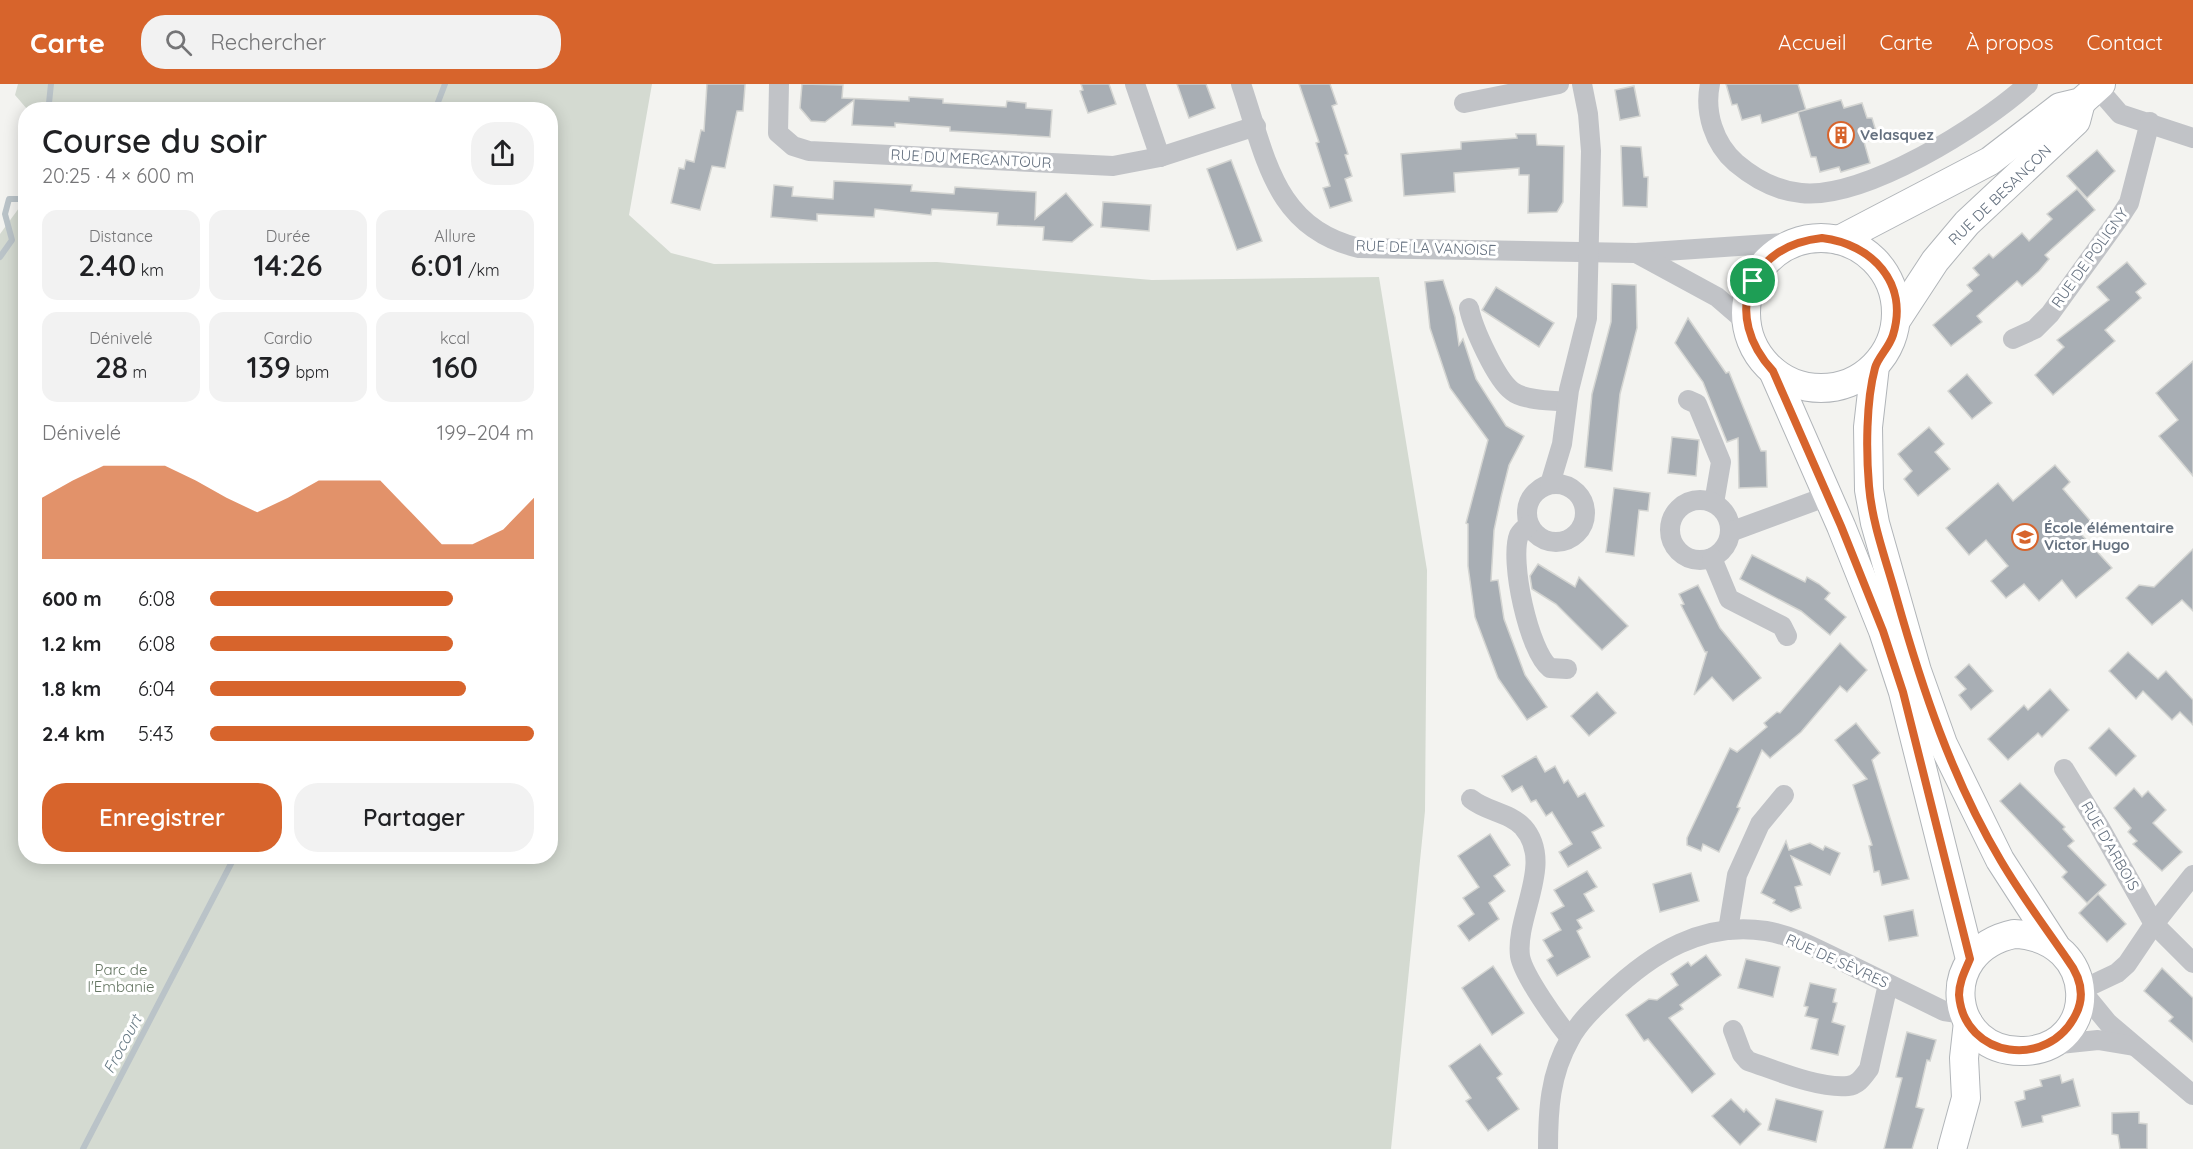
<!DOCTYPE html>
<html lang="fr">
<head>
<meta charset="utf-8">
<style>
	body { margin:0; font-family:Quicksand,sans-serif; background:#f2f2f2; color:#202124; height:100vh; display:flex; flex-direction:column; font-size:22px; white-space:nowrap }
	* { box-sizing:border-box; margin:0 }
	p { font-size:20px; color:#757577 }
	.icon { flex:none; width:33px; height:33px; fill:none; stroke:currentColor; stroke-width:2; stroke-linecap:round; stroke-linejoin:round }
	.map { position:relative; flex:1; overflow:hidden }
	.sheet { position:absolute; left:18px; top:18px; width:540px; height:762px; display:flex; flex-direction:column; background:#fff; border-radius:24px; box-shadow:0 3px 15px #0003 }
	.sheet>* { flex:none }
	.pin { position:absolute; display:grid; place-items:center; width:51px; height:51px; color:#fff; margin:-26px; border:3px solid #fff; border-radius:50%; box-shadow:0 2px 6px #0007 }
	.round { display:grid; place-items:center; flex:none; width:63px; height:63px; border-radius:24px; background:#f2f2f2 }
	.headline { display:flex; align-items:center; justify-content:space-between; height:102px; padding:0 24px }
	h1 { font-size:33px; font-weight:600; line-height:45px }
	.figures { display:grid; grid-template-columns:repeat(3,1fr); gap:9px; height:102px; padding:6px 24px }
	.figures div { display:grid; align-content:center; border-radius:15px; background:#f2f2f2; text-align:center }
	.figures b { font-size:30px; font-weight:600 }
	.figures small { font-size:16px; font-weight:400 }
	.figures p { font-size:16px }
	.chart { height:168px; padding:12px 24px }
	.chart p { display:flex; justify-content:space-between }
	.chart svg { width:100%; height:108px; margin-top:6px; fill:#d7642c; opacity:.7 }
	.action { display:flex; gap:12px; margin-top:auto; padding:12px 24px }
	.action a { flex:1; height:69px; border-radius:24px; background:#d7642c; color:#fff; font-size:24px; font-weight:600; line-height:69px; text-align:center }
	.action a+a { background:#f2f2f2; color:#202124 }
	ul { padding:0 24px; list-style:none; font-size:20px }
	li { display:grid; grid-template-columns:96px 72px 1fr; align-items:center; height:45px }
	li i { height:15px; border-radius:8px; background:#d7642c }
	header { display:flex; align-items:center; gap:36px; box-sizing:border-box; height:84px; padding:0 30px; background:#d7642c; color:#fff }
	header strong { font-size:28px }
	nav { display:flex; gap:33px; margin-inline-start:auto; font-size:21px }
	.search { width:420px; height:54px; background:#f2f2f2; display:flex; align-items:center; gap:15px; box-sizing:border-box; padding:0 21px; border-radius:24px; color:#757577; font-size:22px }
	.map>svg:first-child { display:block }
</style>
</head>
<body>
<header>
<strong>Carte</strong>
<div class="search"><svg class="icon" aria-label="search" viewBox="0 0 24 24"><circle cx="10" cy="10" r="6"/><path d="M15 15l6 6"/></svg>Rechercher</div>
<nav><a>Accueil</a><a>Carte</a><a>À propos</a><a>Contact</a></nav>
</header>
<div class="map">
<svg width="2193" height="1065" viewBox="0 0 2193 1065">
	<rect width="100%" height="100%" fill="#f3f3f0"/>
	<polygon fill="#d4dad1" points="18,0 652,0 629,131 671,169 714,180 937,178 1152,196 1379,193 1427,486 1425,727 1391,1065 0,1065 0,150 19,124 25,80 26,772 550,772 550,26 27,25 15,11"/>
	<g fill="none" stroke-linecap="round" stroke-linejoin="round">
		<g stroke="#bac3c8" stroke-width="6">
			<polyline points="44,26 49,19 51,0"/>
			<polyline points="435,26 445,0"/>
			<polyline points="0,173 12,156 5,130 9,115 26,115"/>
			<polyline points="83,1065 235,772"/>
		</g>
	</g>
	<g fill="#a8aeb4" stroke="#d4d5d2" stroke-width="1.5">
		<polygon points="707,0 745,0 745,2 743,27 737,27 725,84 712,82 700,126 671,119 679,84 684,85 686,76 694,78 701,46 704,47"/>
		<polygon points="802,0 843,1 842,14 909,17 909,13 943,15 943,19 1006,23 1007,17 1026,19 1026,24 1052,26 1050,53 950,47 950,43 895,39 895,43 852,41 854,16 825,38 811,37 800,24"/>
		<polygon points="1081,0 1109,0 1116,20 1088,29 1080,7 1083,6"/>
		<polygon points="1177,0 1206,0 1215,24 1189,34"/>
		<polygon points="1299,0 1330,0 1337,20 1332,22 1348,70 1345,71 1352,92 1345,95 1352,117 1330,124 1323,104 1330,102 1316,59 1319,58"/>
		<polygon points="1726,0 1798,0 1806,26 1762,39 1760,31 1742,36 1737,20 1732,21"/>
		<polygon points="1634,2 1640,32 1620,36 1615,6"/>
		<polygon points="1841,16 1844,24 1862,19 1867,34 1872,34 1878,54 1864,58 1870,79 1841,88 1839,83 1820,88 1816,73 1811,73 1798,28"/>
		<polygon points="1516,50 1536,50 1537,61 1564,62 1563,118 1557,128 1528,129 1529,91 1519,91 1519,84 1454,89 1455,108 1404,112 1401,70 1461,65 1461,58 1517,54"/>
		<polygon points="1621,62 1641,63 1644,93 1648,93 1647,123 1623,122"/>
		<polygon points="2097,66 2115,87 2087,114 2067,92"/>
		<polygon points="1231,76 1262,157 1237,166 1207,85"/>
		<polygon points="834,97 912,101 911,107 954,110 955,103 1036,108 1035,135 1066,109 1093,141 1072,158 1043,156 1044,143 997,141 998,129 932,125 931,131 875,125 874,133 817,130 817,137 771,133 774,101 793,103 792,112 833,115"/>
		<polygon points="2077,105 2095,126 2045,171 2049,175 2039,187 2022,202 2017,197 1977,232 1982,238 1951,262 1933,241 1972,207 1967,201 1979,191 1973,184 1989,170 1993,174 2022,149 2029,157 2052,135 2047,130"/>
		<polygon points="1103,118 1151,121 1149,147 1101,143"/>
		<polygon points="2127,178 2146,200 2136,208 2141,214 2105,246 2115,257 2053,311 2035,291 2064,263 2057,256 2109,216 2097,203"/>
		<polygon points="1443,196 1455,233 1459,261 1463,255 1476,295 1506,342 1524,352 1509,381 1501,413 1494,446 1491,497 1498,496 1504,535 1525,591 1547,623 1527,636 1498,594 1475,533 1468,482 1468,440 1466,439 1488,356 1450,304 1430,244 1425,198"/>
		<polygon points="1612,200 1636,201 1637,244 1620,310 1612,387 1585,383 1592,310 1611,238"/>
		<polygon points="1496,203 1554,239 1539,263 1482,226"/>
		<polygon points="1688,234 1726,289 1729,288 1761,367 1766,367 1767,403 1739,404 1738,354 1727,358 1703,298 1675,259"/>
		<polygon points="2193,277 2193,392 2159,352 2178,336 2156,309"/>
		<polygon points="1967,290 1992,319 1972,335 1948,307"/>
		<polygon points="1929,343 1944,360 1935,368 1950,385 1918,412 1904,395 1912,387 1898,370"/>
		<polygon points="1672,353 1699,356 1696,392 1668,389"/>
		<polygon points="2055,381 2070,398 2063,405 2093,440 2081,450 2112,484 2076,514 2062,496 2039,517 2024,500 2006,514 1991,497 2008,482 1986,456 1969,471 1946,444 1998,399 2013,417"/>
		<polygon points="1614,404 1650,409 1648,427 1639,426 1634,472 1606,468"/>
		<polygon points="2193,465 2193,527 2182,516 2152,541 2126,514 2139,501 2154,503"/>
		<polygon points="1752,471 1805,498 1807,493 1819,500 1830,509 1825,515 1846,533 1830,551 1801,527 1740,495"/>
		<polygon points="1538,480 1575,503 1579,493 1628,542 1602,566 1556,520 1532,505 1530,492"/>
		<polygon points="1698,501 1720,544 1761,594 1733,617 1712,593 1694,611 1707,568 1705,568 1681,521 1684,520 1679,510"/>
		<polygon points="1840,559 1867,586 1847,608 1840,602 1801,648 1770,674 1762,666 1737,723 1740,724 1719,768 1703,760 1701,767 1687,761 1687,754 1730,664 1737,668 1767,643 1764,639 1777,628 1780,629"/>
		<polygon points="2128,568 2158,595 2166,587 2193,616 2193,641 2180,628 2172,636 2143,607 2136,615 2109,587"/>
		<polygon points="1969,580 1993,607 1971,626 1959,611 1966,605 1955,593"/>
		<polygon points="2050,605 2069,626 2042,653 2038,649 2008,676 1988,655 2024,621 2028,626"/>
		<polygon points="1597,608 1616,629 1589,652 1571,632"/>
		<polygon points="1856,639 1880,669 1872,676 1909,795 1882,801 1879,787 1874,788 1869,762 1872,761 1853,701 1867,695 1835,656"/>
		<polygon points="2109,644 2136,672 2116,692 2089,664"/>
		<polygon points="1536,672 1545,688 1555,682 1564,699 1568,696 1578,713 1585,709 1604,742 1592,748 1601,764 1568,783 1559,768 1572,760 1552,728 1546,732 1536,716 1531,718 1522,702 1512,708 1502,692"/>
		<polygon points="2020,699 2065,743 2063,745 2074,757 2068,762 2106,801 2087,819 2062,793 2067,788 2000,717"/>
		<polygon points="2134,704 2142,713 2148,707 2166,726 2153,739 2182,768 2162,787 2133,760 2137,757 2128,748 2131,744 2114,724"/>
		<polygon points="1490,750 1510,781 1494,792 1505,807 1489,819 1499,835 1469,857 1458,842 1474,830 1463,814 1479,803 1458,772"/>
		<polygon points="1786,757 1789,766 1810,759 1823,766 1825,762 1840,769 1830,791 1791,772 1802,801 1795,803 1801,824 1791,828 1773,819 1775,816 1761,809"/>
		<polygon points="1587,787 1597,803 1584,810 1594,827 1577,836 1582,844 1577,847 1590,873 1557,892 1547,876 1553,872 1543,856 1561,846 1551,829 1564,822 1554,806"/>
		<polygon points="1691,789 1699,817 1660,828 1653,800"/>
		<polygon points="2098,810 2126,840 2107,858 2079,829"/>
		<polygon points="1913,826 1918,852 1889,857 1884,832"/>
		<polygon points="1706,871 1721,891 1680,921 1683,925 1669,934 1715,990 1692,1009 1648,955 1644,957 1626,931 1649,915 1657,916 1678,901 1671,890 1688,878 1691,882"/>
		<polygon points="1746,875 1780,883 1773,913 1738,904"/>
		<polygon points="1493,882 1524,929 1492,951 1462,904"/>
		<polygon points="2162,884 2193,914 2193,958 2169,937 2173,933 2144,907"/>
		<polygon points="1810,899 1836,905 1833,918 1837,919 1832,938 1845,942 1838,971 1811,965 1818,935 1805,932 1808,923 1804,922"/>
		<polygon points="1907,948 1936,956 1930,977 1927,976 1916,1023 1924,1025 1912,1065 1884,1065 1902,994 1896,993"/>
		<polygon points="1480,960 1502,990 1497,994 1519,1025 1488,1047 1466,1017 1471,1014 1449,982"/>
		<polygon points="2060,991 2062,999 2073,995 2080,1022 2042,1032 2043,1038 2022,1043 2015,1018 2025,1015 2024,1007 2042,1002 2040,996"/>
		<polygon points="1731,1015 1744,1028 1746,1025 1761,1040 1740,1061 1712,1032"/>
		<polygon points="1776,1015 1823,1027 1816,1058 1768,1046"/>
		<polygon points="2139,1028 2139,1039 2147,1040 2147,1065 2120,1065 2118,1051 2112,1050 2112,1029"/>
	</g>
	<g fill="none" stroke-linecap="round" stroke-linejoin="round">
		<defs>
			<g id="secondary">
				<circle cx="1821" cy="229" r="75"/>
				<polyline points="1839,156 1990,77 2060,23 2081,18 2101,0"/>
				<polyline points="1897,235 1935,177 1967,139 2076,37 2081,18"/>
				<polyline points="1875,282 1868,343 1869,406 1875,439 1917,587 1943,660 2000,776 2055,861"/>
				<polyline points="1773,287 1841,442 1883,547 1903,608 1970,875"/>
				<path d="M2014,850C2100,853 2101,964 2024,967C1949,970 1934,867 2014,850Z"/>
				<polyline points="1952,1065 1966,1014 1964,974 1968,938"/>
			</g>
		</defs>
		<use href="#secondary" stroke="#b1b5b9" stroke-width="30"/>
		<g stroke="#c1c3c7" stroke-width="20">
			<polyline points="779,0 778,49 793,62 809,67 1113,82 1160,73 1256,42"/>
			<polyline points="1135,0 1160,73"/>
			<path d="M1241,0C1266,73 1274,144 1359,164L1636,169L1797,158"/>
			<path d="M1710,0C1704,28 1714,60 1736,79C1755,95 1777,107 1801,109C1864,116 1982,42 2028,0"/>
			<polyline points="2094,0 2120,30 2193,54"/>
			<polyline points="1464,19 1559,0"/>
			<polyline points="1636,169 1717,213 1746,238"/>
			<path d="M1469,224C1473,244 1496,295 1512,307C1524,317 1552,316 1567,318"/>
			<polyline points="2013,255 2035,245 2050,230 2118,136 2129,119 2150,38"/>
			<polyline points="1688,316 1697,320 1721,378 1714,419"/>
			<circle cx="1556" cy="429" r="29"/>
			<polyline points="1550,400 1562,360 1569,306 1587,234 1591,67 1588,30 1582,0"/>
			<circle cx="1700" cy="446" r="30"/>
			<path d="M1529,441C1525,444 1521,447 1519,451C1509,476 1529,568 1550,584L1567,585"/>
			<polyline points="1730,448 1828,412"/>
			<polyline points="1712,474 1729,515 1782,542 1787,552"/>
			<polyline points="2064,685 2099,742 2154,840 2193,879"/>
			<path d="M1471,715C1487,728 1509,728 1523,743C1555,779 1515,831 1520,872C1523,891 1557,938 1570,954"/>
			<polyline points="2193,791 2154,840 2127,880 2117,889 2081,906 2108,939 2193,1011"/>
			<polyline points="1728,846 1737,791 1760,740 1784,711"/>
			<path d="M1733,946L1742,970L1748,977C1775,986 1819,1005 1848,1002C1858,1001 1863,993 1869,985L1888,900"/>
			<polyline points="2050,961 2098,956 2134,962"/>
			<path d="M1548,1065C1548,1026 1550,990 1570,955C1579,938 1594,924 1608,911C1652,869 1703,837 1766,847C1795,852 1820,867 1846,879C1879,895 1912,911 1944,927L1964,930"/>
		</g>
		<use href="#secondary" stroke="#fff" stroke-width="28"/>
	</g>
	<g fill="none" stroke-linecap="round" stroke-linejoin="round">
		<defs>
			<path id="route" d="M1822,154C1872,160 1909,199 1893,251C1889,264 1878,273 1875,284C1866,317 1866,368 1869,402C1872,439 1886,476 1896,512C1922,604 1952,695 2001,777C2021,811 2045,843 2067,875C2080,892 2086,910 2076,930C2049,986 1964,975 1959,911C1959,898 1965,887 1970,875L1903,608L1883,547L1841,442L1773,287C1722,232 1747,162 1822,154Z"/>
		</defs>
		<use href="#route" stroke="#fff" stroke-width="12"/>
		<use href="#route" stroke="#d7642c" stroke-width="8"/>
	</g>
	<defs>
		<symbol id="building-ring" viewBox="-11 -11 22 22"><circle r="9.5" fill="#fff" stroke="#d7642c" stroke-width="1.5"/><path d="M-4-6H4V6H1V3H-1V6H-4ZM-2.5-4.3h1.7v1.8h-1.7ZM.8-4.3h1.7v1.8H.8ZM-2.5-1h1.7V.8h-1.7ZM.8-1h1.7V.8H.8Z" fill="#d7642c"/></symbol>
		<symbol id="school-ring" viewBox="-11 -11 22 22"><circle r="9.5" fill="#fff" stroke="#d7642c" stroke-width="1.5"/><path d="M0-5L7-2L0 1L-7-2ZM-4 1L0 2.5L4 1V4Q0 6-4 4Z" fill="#d7642c"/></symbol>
	</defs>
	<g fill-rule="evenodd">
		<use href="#building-ring" x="1826" y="36" width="30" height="30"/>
		<use href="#school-ring" x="2010" y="438" width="30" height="30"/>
	</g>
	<g text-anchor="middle" stroke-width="6" stroke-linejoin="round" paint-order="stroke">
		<g font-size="15" font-weight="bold" fill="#64707f" stroke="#fff" text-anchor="start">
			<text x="1860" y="56">Velasquez</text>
			<text x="2044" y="449">École élémentaire<tspan x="2044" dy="17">Victor Hugo</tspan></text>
		</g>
		<g font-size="15" fill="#64707f" stroke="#fff">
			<text transform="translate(971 75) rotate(3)" y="5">RUE DU MERCANTOUR</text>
			<text transform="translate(2000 111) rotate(-44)" y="5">RUE DE BESANÇON</text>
			<text transform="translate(1426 164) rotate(2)" y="5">RUE DE LA VANOISE</text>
			<text transform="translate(2090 174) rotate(-54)" y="5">RUE DE POLIGNY</text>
			<text transform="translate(2110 762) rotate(60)" y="5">RUE D'ARBOIS</text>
			<text transform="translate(1837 877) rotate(24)" y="5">RUE DE SÈVRES</text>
		</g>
		<g font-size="15" fill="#657663" stroke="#fff">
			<text x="121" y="891">Parc de<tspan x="121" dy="17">l'Embanie</tspan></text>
		</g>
		<g font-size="16" font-style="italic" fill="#657883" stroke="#fff">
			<text transform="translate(122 960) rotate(-62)" y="6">Frocourt</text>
		</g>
	</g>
</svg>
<div class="pin" style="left:1753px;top:197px;background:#1e9e55"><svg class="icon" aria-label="arrive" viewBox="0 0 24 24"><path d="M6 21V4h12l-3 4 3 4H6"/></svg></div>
<section class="sheet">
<div class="headline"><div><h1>Course du soir</h1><p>20:25 · 4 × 600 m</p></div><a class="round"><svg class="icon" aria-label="share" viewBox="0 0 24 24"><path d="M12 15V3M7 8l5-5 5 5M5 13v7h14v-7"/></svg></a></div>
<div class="figures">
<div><p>Distance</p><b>2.40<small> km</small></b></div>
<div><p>Durée</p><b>14:26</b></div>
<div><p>Allure</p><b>6:01<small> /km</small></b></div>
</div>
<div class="figures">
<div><p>Dénivelé</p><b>28<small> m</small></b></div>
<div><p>Cardio</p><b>139<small> bpm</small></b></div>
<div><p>kcal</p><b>160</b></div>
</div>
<div class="chart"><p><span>Dénivelé</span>199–204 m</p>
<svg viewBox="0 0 160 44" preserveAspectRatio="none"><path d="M0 44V19L10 12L20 6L30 6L40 6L50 12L60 19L70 25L80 19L90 12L100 12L110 12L120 25L130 38L140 38L150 32L160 19V44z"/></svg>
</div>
<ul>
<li><b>600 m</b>6:08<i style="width:75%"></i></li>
<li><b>1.2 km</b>6:08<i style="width:75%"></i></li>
<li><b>1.8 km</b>6:04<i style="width:79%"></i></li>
<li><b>2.4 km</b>5:43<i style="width:100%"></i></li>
</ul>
<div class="action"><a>Enregistrer</a><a>Partager</a></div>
</section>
</div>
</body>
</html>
